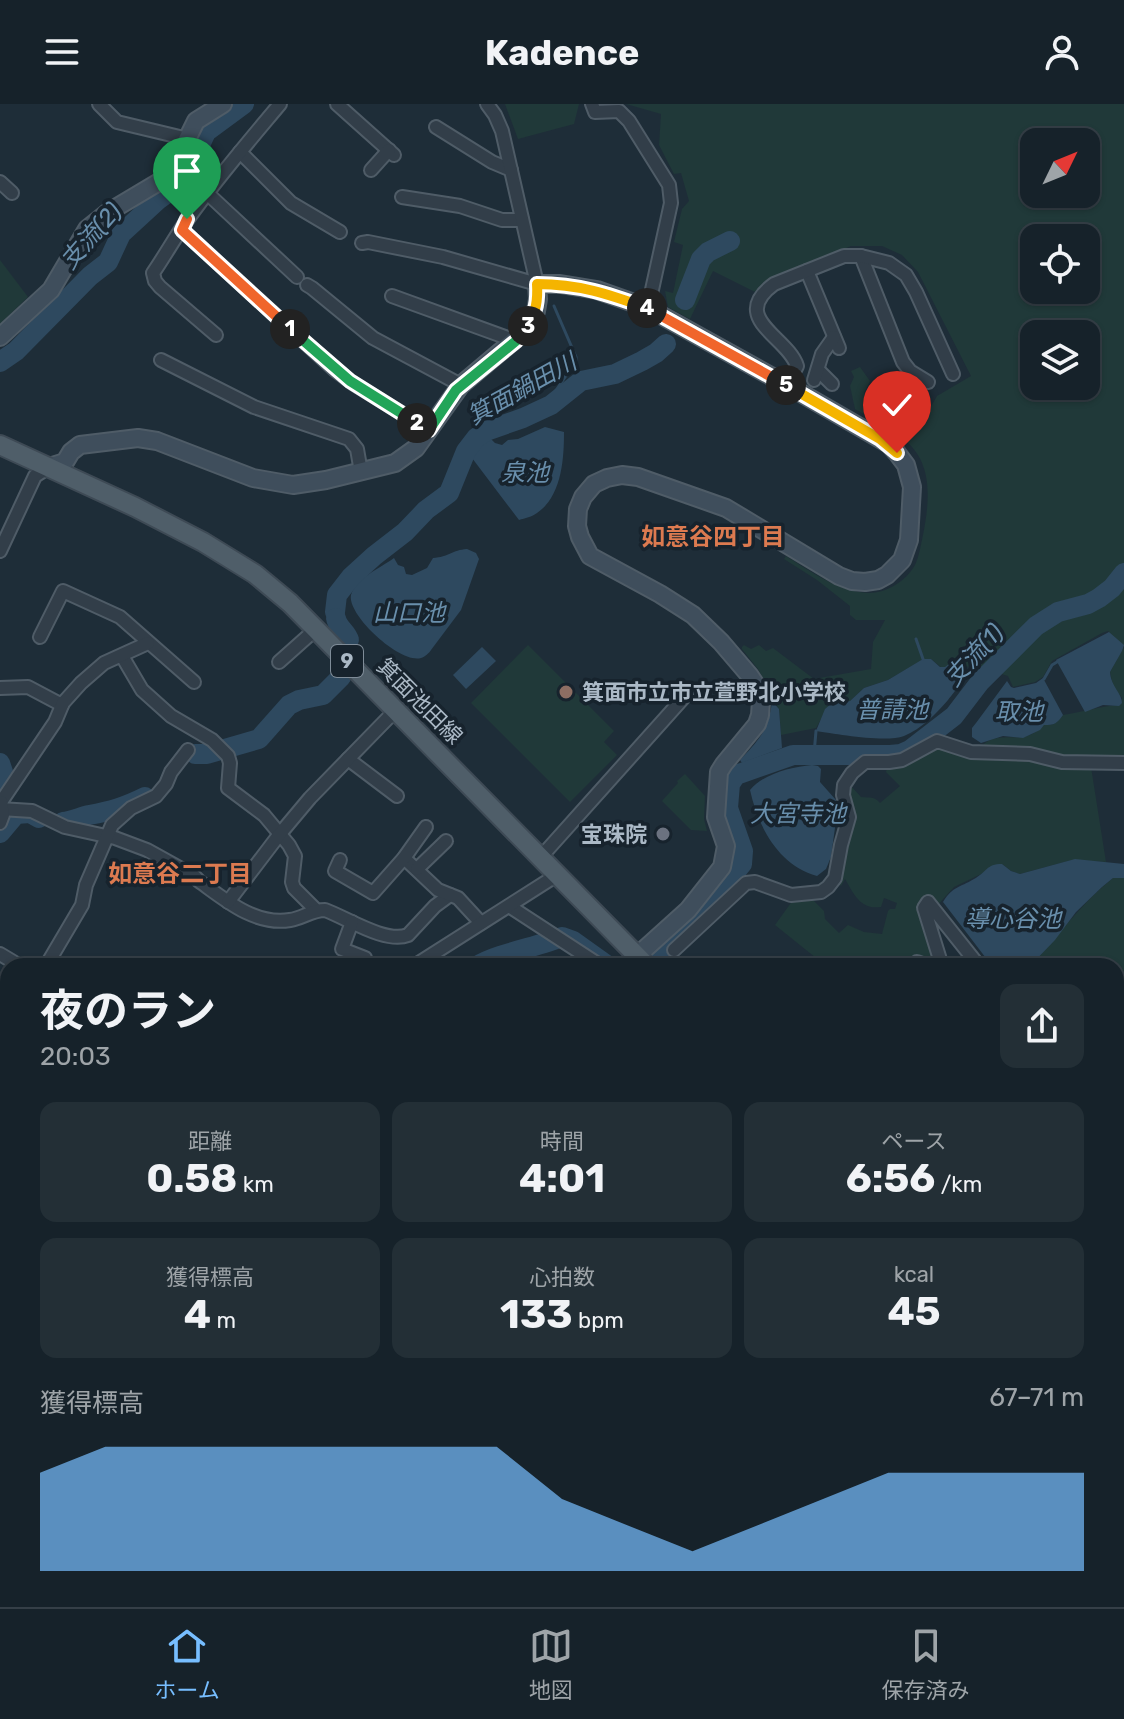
<!DOCTYPE html>
<html lang="ja">
<head>
<meta charset="utf-8">
<style>
	body { margin:0; font-family:Rubik,"Noto Sans JP",sans-serif; background:#232f36; color:#f1f3f6; height:100vh; display:flex; flex-direction:column; font-size:30px; white-space:nowrap }
	* { box-sizing:border-box; margin:0 }
	p { font-size:26px; color:#9ea4a8 }
	.icon { flex:none; width:44px; height:44px; fill:none; stroke:currentColor; stroke-width:2; stroke-linecap:round; stroke-linejoin:round }
	.map { position:relative; flex:1; overflow:hidden }
	.drawer { position:absolute; left:0px; top:854px; width:1124px; height:650px; display:flex; flex-direction:column; background:#16222a; border-radius:24px 24px 0 0; box-shadow:0 2px 6px #0004,0 0 0 2px #353f47 }
	.drawer>* { flex:none }
	.needle { width:52px; rotate:47deg }
	.fabs { position:absolute; left:1020px; top:24px; display:grid; gap:16px }
	.fabs a { display:grid; place-items:center; width:80px; height:80px; border-radius:16px; background:#16222a; box-shadow:0 2px 6px #0004,0 0 0 2px #353f47; font-size:40px }
	.pin { position:absolute; display:grid; place-items:center; width:68px; height:68px; color:#fff; margin:-82px -34px; border-radius:50% 50% 50% 0; rotate:-45deg; box-shadow:0 0 8px #0007 }
	.pin .icon { rotate:45deg }
	.km { position:absolute; width:40px; height:40px; margin:-20px; border-radius:50%; background:#222; color:#fff; font-size:22px; line-height:40px; text-align:center }
	.round { display:grid; place-items:center; flex:none; width:84px; height:84px; border-radius:16px; background:#232f36 }
	.overview { display:flex; align-items:center; justify-content:space-between; height:136px; padding:0 40px }
	h1 { font-size:44px; font-weight:700; line-height:60px }
	.metrics { display:grid; grid-template-columns:repeat(3,1fr); gap:12px; height:136px; padding:8px 40px }
	.metrics div { display:grid; align-content:center; border-radius:16px; background:#232f36; text-align:center }
	.metrics b { font-size:40px; font-weight:700 }
	.metrics small { font-size:22px; font-weight:400 }
	.metrics p { font-size:22px }
	.chart { height:224px; padding:16px 40px }
	.chart p { display:flex; justify-content:space-between }
	.chart svg { width:100%; height:144px; margin-top:8px; fill:#77beff; opacity:.7 }
	header { display:flex; justify-content:space-between; align-items:center; height:104px; padding:0 40px; background:#16222a; font-size:36px; font-weight:700 }
	.tabs { display:flex; justify-content:space-around; align-items:center; height:112px; border-top:2px solid #353f47; background:#16222a; font-size:22px; color:#9ea4a8 }
	.tabs a { display:grid; justify-items:center; gap:4px }
	.tabs .current { color:#77beff }
	.map>svg:first-child { display:block }
</style>
</head>
<body>
<header><svg class="icon" aria-label="menu" viewBox="0 0 24 24"><path d="M4 6h16M4 12h16M4 18h16"/></svg>Kadence<svg class="icon" aria-label="person" viewBox="0 0 24 24"><circle cx="12" cy="8" r="4"/><path d="M4 21q1-7 8-7t8 7"/></svg></header>
<div class="map">
<svg width="1124" height="1503" viewBox="0 0 1124 1503">
	<rect width="100%" height="100%" fill="#1e2d38"/>
	<g fill="#203939" fill-rule="evenodd">
		<polygon points="505,0 579,0 574,20 518,35"/>
		<path d="M626,0H1124V542L1108,527L1102,529L1052,557L1043,573L1035,578L1013,583L1008,572C987,565 965,559 942,564L931,555H924L888,576L864,584L850,597L835,598L829,601L816,624L781,631L779,605L772,597L769,585L758,565L742,545V543L744,541L751,545L759,541L766,547L773,544L814,575L871,565L873,538L885,516H856L850,511V502L817,476L784,455L786,452C810,467 839,488 869,489C887,489 906,477 915,461C919,453 921,440 923,431C929,400 934,362 907,338C895,326 870,314 855,305L850,282L854,273L851,267L860,263L870,277L864,289L919,323L937,292L971,272L918,168L902,151L882,142H851L768,177L755,188L713,167L690,215L668,203L665,187L673,189L683,141L674,138L682,105L689,97L681,69L674,70L659,41L661,10ZM1034,38H1086V90H1034ZM1034,134H1086V186H1034ZM1034,230H1086V282H1034Z"/>
		<polygon points="0,156 28,193 0,220"/>
		<polygon points="528,541 614,627 604,638 617,651 570,698 471,599"/>
		<path d="M1124,543V656L980,645C989,630 1007,634 1022,633C1029,633 1039,626 1044,621C1054,621 1056,620 1063,611C1083,608 1101,602 1120,601L1122,594L1113,582L1110,568Z"/>
		<path d="M937,644L970,655L1029,657L1063,666L1091,663L1106,758L1072,756L1020,770L1011,767L1002,760L954,783L936,803L931,797L940,862H877L868,859L864,862H826L775,821L793,796L812,795L824,807L825,815L839,829L848,821L864,828L882,830L888,807L890,805H895L897,799L884,794L881,803C860,806 854,790 845,775L841,782L837,779L850,681L861,693C870,694 874,692 880,699L900,682L886,668L887,664C906,662 920,650 937,644Z"/>
		<polygon points="685,670 705,692 704,715 707,727 691,726 662,697 678,679 677,677"/>
		<path d="M1113,774H1124V1039L1116,1034V862H1030C1058,833 1081,799 1113,774Z"/>
	</g>
	<g fill="#2e495f">
		<path d="M545,323L564,328C564,354 562,392 537,409C532,413 525,414 519,416L472,354L480,341L489,333L495,339L502,341L508,336L518,335Z"/>
		<path d="M467,445L476,449L479,455L461,506L431,546C429,549 425,553 421,554C400,560 347,511 351,491C356,474 382,463 394,454L398,461L404,463L406,470L412,471L427,464L433,454C449,453 452,446 467,445Z"/>
		<path d="M1109,528L1124,541L1122,547L1110,568C1111,583 1122,589 1122,599L1119,602L1103,601L1085,608L1056,556Z"/>
		<polygon points="482,543 496,557 466,585 453,571"/>
		<path d="M923,555H931L940,563H945L949,560L960,563C965,576 956,586 948,596C936,610 921,625 904,632C886,639 836,630 816,627L825,605L832,599L850,597L864,584L888,576Z"/>
		<path d="M1043,574L1063,611C1057,620 1054,621 1044,621L1040,626L1023,634L1003,632L981,639L972,633V624L976,619L1007,577L1011,583L1014,584L1036,579Z"/>
		<path d="M772,597L779,605L782,644L742,659L740,656C759,636 769,626 772,597Z"/>
		<path d="M812,661L818,662L821,665L820,678L836,696L837,709L831,753L826,765L817,772C779,762 758,723 750,686C763,670 791,663 812,661Z"/>
		<path d="M1075,755L1124,760V774H1113L1102,783L1076,808L1055,836L1030,862H992L943,798C953,782 959,784 974,775C987,768 986,760 1002,760L1011,767L1020,770Z"/>
	</g>
	<g fill="none" stroke-linecap="round" stroke-linejoin="round">
		<g stroke="#2e495f" stroke-width="3">
			<polyline points="544,304 576,257 576,253 554,202"/>
			<polyline points="916,535 923,555"/>
			<polyline points="1044,575 1052,561 1057,558"/>
			<polyline points="814,650 816,627"/>
		</g>
		<g stroke="#2e495f" stroke-width="20">
			<polyline points="685,196 701,155 708,148 730,137"/>
			<polyline points="0,258 16,247 90,172 108,158 121,130 158,96 183,78 206,28 244,0"/>
			<polyline points="335,508 337,491 351,473 374,452 405,428 426,406 449,389 466,347 476,334 486,327 523,314 551,301 581,277 615,270 642,257 656,249 666,240"/>
			<path d="M336,514C337,523 347,528 349,536"/>
			<polyline points="195,650 207,650 259,635 289,601 299,596 323,591 341,573"/>
			<polyline points="0,659 3,668 1,689"/>
			<path d="M63,718C72,717 80,713 89,711C111,707 125,703 145,693"/>
			<polyline points="0,729 16,710 30,709 39,714"/>
			<polyline points="658,847 678,832 704,806 742,760 743,747 728,704 730,680 736,671 793,651 890,651 901,650 910,646 954,612 980,578 1036,522 1058,508 1088,500 1099,494 1112,484 1124,469"/>
			<path d="M477,862C498,849 538,843 562,833L573,837L608,862"/>
			<polyline points="0,1081 8,1079"/>
		</g>
		<g stroke="#33424d" stroke-width="22" stroke-dasharray="22 11" stroke-linecap="butt">
			<polyline points="1116,881 1124,874"/>
			<polyline points="1116,902 1124,894"/>
		</g>
		<defs>
			<g id="street">
				<polyline points="99,0 117,18 188,35"/>
				<polyline points="337,0 394,51"/>
				<polyline points="592,0 595,8 619,7 629,17 669,81 671,99 648,204"/>
				<polyline points="436,23 492,58 511,66"/>
				<polyline points="240,48 291,99 340,128"/>
				<polyline points="371,66 389,46"/>
				<polyline points="0,78 12,89"/>
				<polyline points="207,89 297,173"/>
				<polyline points="402,93 460,102 502,116 522,116"/>
				<polyline points="182,126 335,266 354,280 429,326"/>
				<polyline points="362,139 368,138 443,153 537,180 502,27 495,11 487,0"/>
				<polyline points="861,152 903,258 910,267 928,278"/>
				<polyline points="807,167 839,244"/>
				<polyline points="307,181 312,184 373,234 461,281"/>
				<polyline points="392,192 516,237"/>
				<path d="M216,231L160,183L155,177L153,169C166,150 177,130 190,112C218,73 249,37 280,0"/>
				<polyline points="161,256 254,303 349,335 357,345 361,368"/>
				<polyline points="818,266 832,280"/>
				<polyline points="814,276 822,250 834,233"/>
				<path d="M787,281L797,262C788,233 728,214 774,180L844,152H861L889,159L906,171L916,188L953,270"/>
				<polyline points="0,447 35,372 49,363"/>
				<polyline points="40,533 63,487 120,513 194,578"/>
				<polyline points="122,552 142,586 171,612 212,636 228,652 230,659 228,684 264,711 289,741 295,752 292,778 294,784 316,806"/>
				<polyline points="279,558 316,525"/>
				<polyline points="0,584 28,583 62,601"/>
				<polyline points="348,655 397,692"/>
				<polyline points="1,698 55,618 63,599 81,579 104,559 148,539"/>
				<path d="M0,705L32,707L65,723L115,734L147,746L194,772L199,777C224,795 255,822 290,816C303,814 312,806 325,806C347,814 386,840 408,831L435,802L450,791"/>
				<polyline points="0,719 3,711 1,698"/>
				<polyline points="404,754 438,786 458,794 481,819"/>
				<polyline points="540,754 686,591"/>
				<polyline points="340,756 335,767 373,789 404,754 426,723"/>
				<polyline points="417,765 446,737"/>
				<polyline points="228,798 279,731 310,694 388,614 396,608"/>
				<polyline points="509,802 601,862"/>
				<polyline points="352,818 342,845 365,854 366,862"/>
				<polyline points="674,846 746,779 755,778 791,791 821,788 828,783 835,774 841,741 849,713 843,691 844,681 852,669 865,658 889,658 902,656 937,637 971,648 1030,650 1062,658 1124,659"/>
				<polyline points="0,850 20,862"/>
				<polyline points="46,862 82,801 86,781 112,721 131,704 156,692 166,680 171,668 188,646"/>
				<polyline points="414,862 557,771"/>
				<polyline points="913,862 917,858 928,862"/>
				<polyline points="942,862 925,807 924,804 928,798 979,862"/>
				<polyline points="1116,1087 1124,1090"/>
				<polyline points="1116,1152 1124,1160"/>
				<polyline points="0,1213 8,1220"/>
				<polyline points="1116,1231 1124,1240"/>
				<polyline points="1116,1275 1124,1268"/>
				<polyline points="1116,1363 1119,1366 1116,1372"/>
				<polyline points="0,1368 8,1359"/>
				<polyline points="1116,1432 1124,1428"/>
				<polyline points="197,1496 198,1503"/>
				<polyline points="219,1496 230,1503"/>
				<polyline points="448,1496 455,1503"/>
				<polyline points="554,1496 561,1503"/>
				<polyline points="307,1503 318,1496"/>
				<polyline points="779,1503 783,1496"/>
				<polyline points="1028,1503 1032,1496"/>
			</g>
			<g id="secondary">
				<polyline points="0,233 51,186 87,125 107,109 169,72 196,17 223,0"/>
				<polyline points="49,363 65,358 71,348 80,341 138,334 157,337 253,374 293,381 326,376 395,359 416,344 461,281 525,227 536,207 538,195 537,180 560,180 597,186 648,204 787,281 889,340 897,349 906,361 912,383 909,436 902,456 887,471 878,476 865,478 852,477 839,472 726,404 638,373 622,371 607,374 594,380 583,393 578,405 577,422 580,433 590,452 660,490 693,511 721,538 750,572 756,581 761,597 760,611 757,620 724,660 719,668 716,713 726,742 722,763 688,806 637,852"/>
				<polyline points="0,1383 8,1391"/>
				<polyline points="116,1496 123,1503"/>
				<polyline points="62,1503 69,1496"/>
			</g>
			<g id="primary">
				<polyline points="0,341 135,403 203,438 255,470 290,499 647,862"/>
				<polyline points="1116,1296 1124,1304"/>
			</g>
			<g id="highway">
				<polyline points="506,1503 513,1496"/>
				<polyline points="527,1503 534,1496"/>
			</g>
		</defs>
		<use href="#street" stroke="#4f5c67" stroke-width="16"/>
		<use href="#secondary" stroke="#4f5c67" stroke-width="20"/>
		<use href="#primary" stroke="#3e4a55" stroke-width="22"/>
		<use href="#highway" stroke="#3c4953" stroke-width="26"/>
		<use href="#street" stroke="#323e49" stroke-width="12"/>
		<use href="#secondary" stroke="#3f4e5c" stroke-width="16"/>
		<use href="#primary" stroke="#4f5e69" stroke-width="18"/>
		<use href="#highway" stroke="#6f5e4e" stroke-width="22"/>
	</g>
	<g fill="none" stroke-linecap="round" stroke-linejoin="round">
		<defs>
			<polyline id="split-1" points="187,115 182,126 290,225"/>
			<polyline id="split-2" points="290,225 350,277 417,319"/>
			<polyline id="split-3" points="417,319 429,326 456,286 516,237 528,222"/>
			<path id="split-4" d="M528,222C536,207 538,197 537,180C579,180 608,190 647,204"/>
			<polyline id="split-5" points="647,204 786,281"/>
			<polyline id="split-6" points="786,281 880,335 897,349"/>
		</defs>
		<use href="#split-1" stroke="#fff" stroke-width="16"/>
		<use href="#split-2" stroke="#fff" stroke-width="16"/>
		<use href="#split-3" stroke="#fff" stroke-width="16"/>
		<use href="#split-4" stroke="#fff" stroke-width="16"/>
		<use href="#split-5" stroke="#fff" stroke-width="16"/>
		<use href="#split-6" stroke="#fff" stroke-width="16"/>
		<use href="#split-1" stroke="#f0652b" stroke-width="10"/>
		<use href="#split-2" stroke="#22a559" stroke-width="10"/>
		<use href="#split-3" stroke="#22a559" stroke-width="10"/>
		<use href="#split-4" stroke="#f5b400" stroke-width="10"/>
		<use href="#split-5" stroke="#f0652b" stroke-width="10"/>
		<use href="#split-6" stroke="#f5b400" stroke-width="10"/>
	</g>
	<circle fill="#8d6e63" stroke="#17232d" stroke-width="3" cx="566" cy="588" r="8"/>
	<circle fill="#6b7280" stroke="#17232d" stroke-width="3" cx="663" cy="730" r="8"/>
	<g text-anchor="middle" stroke-width="7" stroke-linejoin="round" paint-order="stroke">
		<rect fill="#17232d" stroke="#7f8c98" stroke-width="2" x="331" y="541" width="32" height="32" rx="6"/>
		<g font-size="20" font-weight="bold" fill="#abb9c6">
			<text x="347" y="564">9</text>
		</g>
		<g font-size="22" font-weight="bold" fill="#abb9c6" stroke="#17232d" text-anchor="start">
			<text x="582" y="596">箕面市立市立萱野北小学校</text>
			<text x="647" y="738" text-anchor="end">宝珠院</text>
		</g>
		<g font-size="22" fill="#abb9c6" stroke="#17232d">
			<text transform="translate(420 597) rotate(45)" y="8">箕面池田線</text>
		</g>
		<g font-size="24" font-style="italic" fill="#698fac" stroke="#17232d">
			<text transform="translate(91 132) rotate(-49)" y="8">支流(2)</text>
			<text transform="translate(522 285) rotate(-29)" y="8">箕面鍋田川</text>
			<text x="525" y="377">泉池</text>
			<text x="409" y="517">山口池</text>
			<text transform="translate(974 551) rotate(-48)" y="8">支流(1)</text>
			<text x="892" y="614">普請池</text>
			<text x="1019" y="616">取池</text>
			<text x="798" y="718">大宮寺池</text>
			<text x="1013" y="823">導心谷池</text>
		</g>
		<g font-size="24" font-weight="bold" fill="#dc7a50" stroke="#17232d">
			<text x="713" y="441">如意谷四丁目</text>
			<text x="180" y="778">如意谷二丁目</text>
		</g>
	</g>
</svg>
<div class="fabs">
<a><svg class="needle" viewBox="-14 -14 28 28"><path d="M0-13l5 13h-10z" fill="#e53935"/><path d="M0 13l5-13h-10z" fill="#9ea4a8"/></svg></a>
<a><svg class="icon" aria-label="locate" viewBox="0 0 24 24"><circle cx="12" cy="12" r="6"/><path d="M12 2v4M12 18v4M2 12h4M18 12h4"/></svg></a>
<a><svg class="icon" aria-label="layers" viewBox="0 0 24 24"><path d="M12 4l9 5-9 5-9-5zM3 14l9 5 9-5"/></svg></a>
</div>
<div class="pin" style="left:187px;top:115px;background:#1e9e55"><svg class="icon" aria-label="arrive" viewBox="0 0 24 24"><path d="M6 21V4h12l-3 4 3 4H6"/></svg></div>
<div class="pin" style="left:897px;top:349px;background:#d93025"><svg class="icon" aria-label="check" viewBox="0 0 24 24"><path d="M5 12l5 5 9-10"/></svg></div>
<b class="km" style="left:290px;top:225px">1</b>
<b class="km" style="left:417px;top:319px">2</b>
<b class="km" style="left:528px;top:222px">3</b>
<b class="km" style="left:647px;top:204px">4</b>
<b class="km" style="left:786px;top:281px">5</b>
<section class="drawer">
<div class="overview"><div><h1>夜のラン</h1><p>20:03</p></div><a class="round"><svg class="icon" aria-label="share" viewBox="0 0 24 24"><path d="M12 15V3M7 8l5-5 5 5M5 13v7h14v-7"/></svg></a></div>
<div class="metrics">
<div><p>距離</p><b>0.58<small> km</small></b></div>
<div><p>時間</p><b>4:01</b></div>
<div><p>ペース</p><b>6:56<small> /km</small></b></div>
</div>
<div class="metrics">
<div><p>獲得標高</p><b>4<small> m</small></b></div>
<div><p>心拍数</p><b>133<small> bpm</small></b></div>
<div><p>kcal</p><b>45</b></div>
</div>
<div class="chart"><p><span>獲得標高</span>67–71 m</p>
<svg viewBox="0 0 160 44" preserveAspectRatio="none"><path d="M0 44V14L10 6L20 6L30 6L40 6L50 6L60 6L70 6L80 22L90 30L100 38L110 30L120 22L130 14L140 14L150 14L160 14V44z"/></svg>
</div>
</section>
</div>
<nav class="tabs">
<a class="current"><svg class="icon" aria-label="home" viewBox="0 0 24 24"><path d="M3 11l9-7 9 7M6 9v11h12V9"/></svg>ホーム</a>
<a><svg class="icon" aria-label="map" viewBox="0 0 24 24"><path d="M3 6l6-2 6 2 6-2v14l-6 2-6-2-6 2zM9 4v14M15 6v14"/></svg>地図</a>
<a><svg class="icon" aria-label="saved" viewBox="0 0 24 24"><path d="M7 4h10v16l-5-4-5 4z"/></svg>保存済み</a>
</nav>
</body>
</html>
